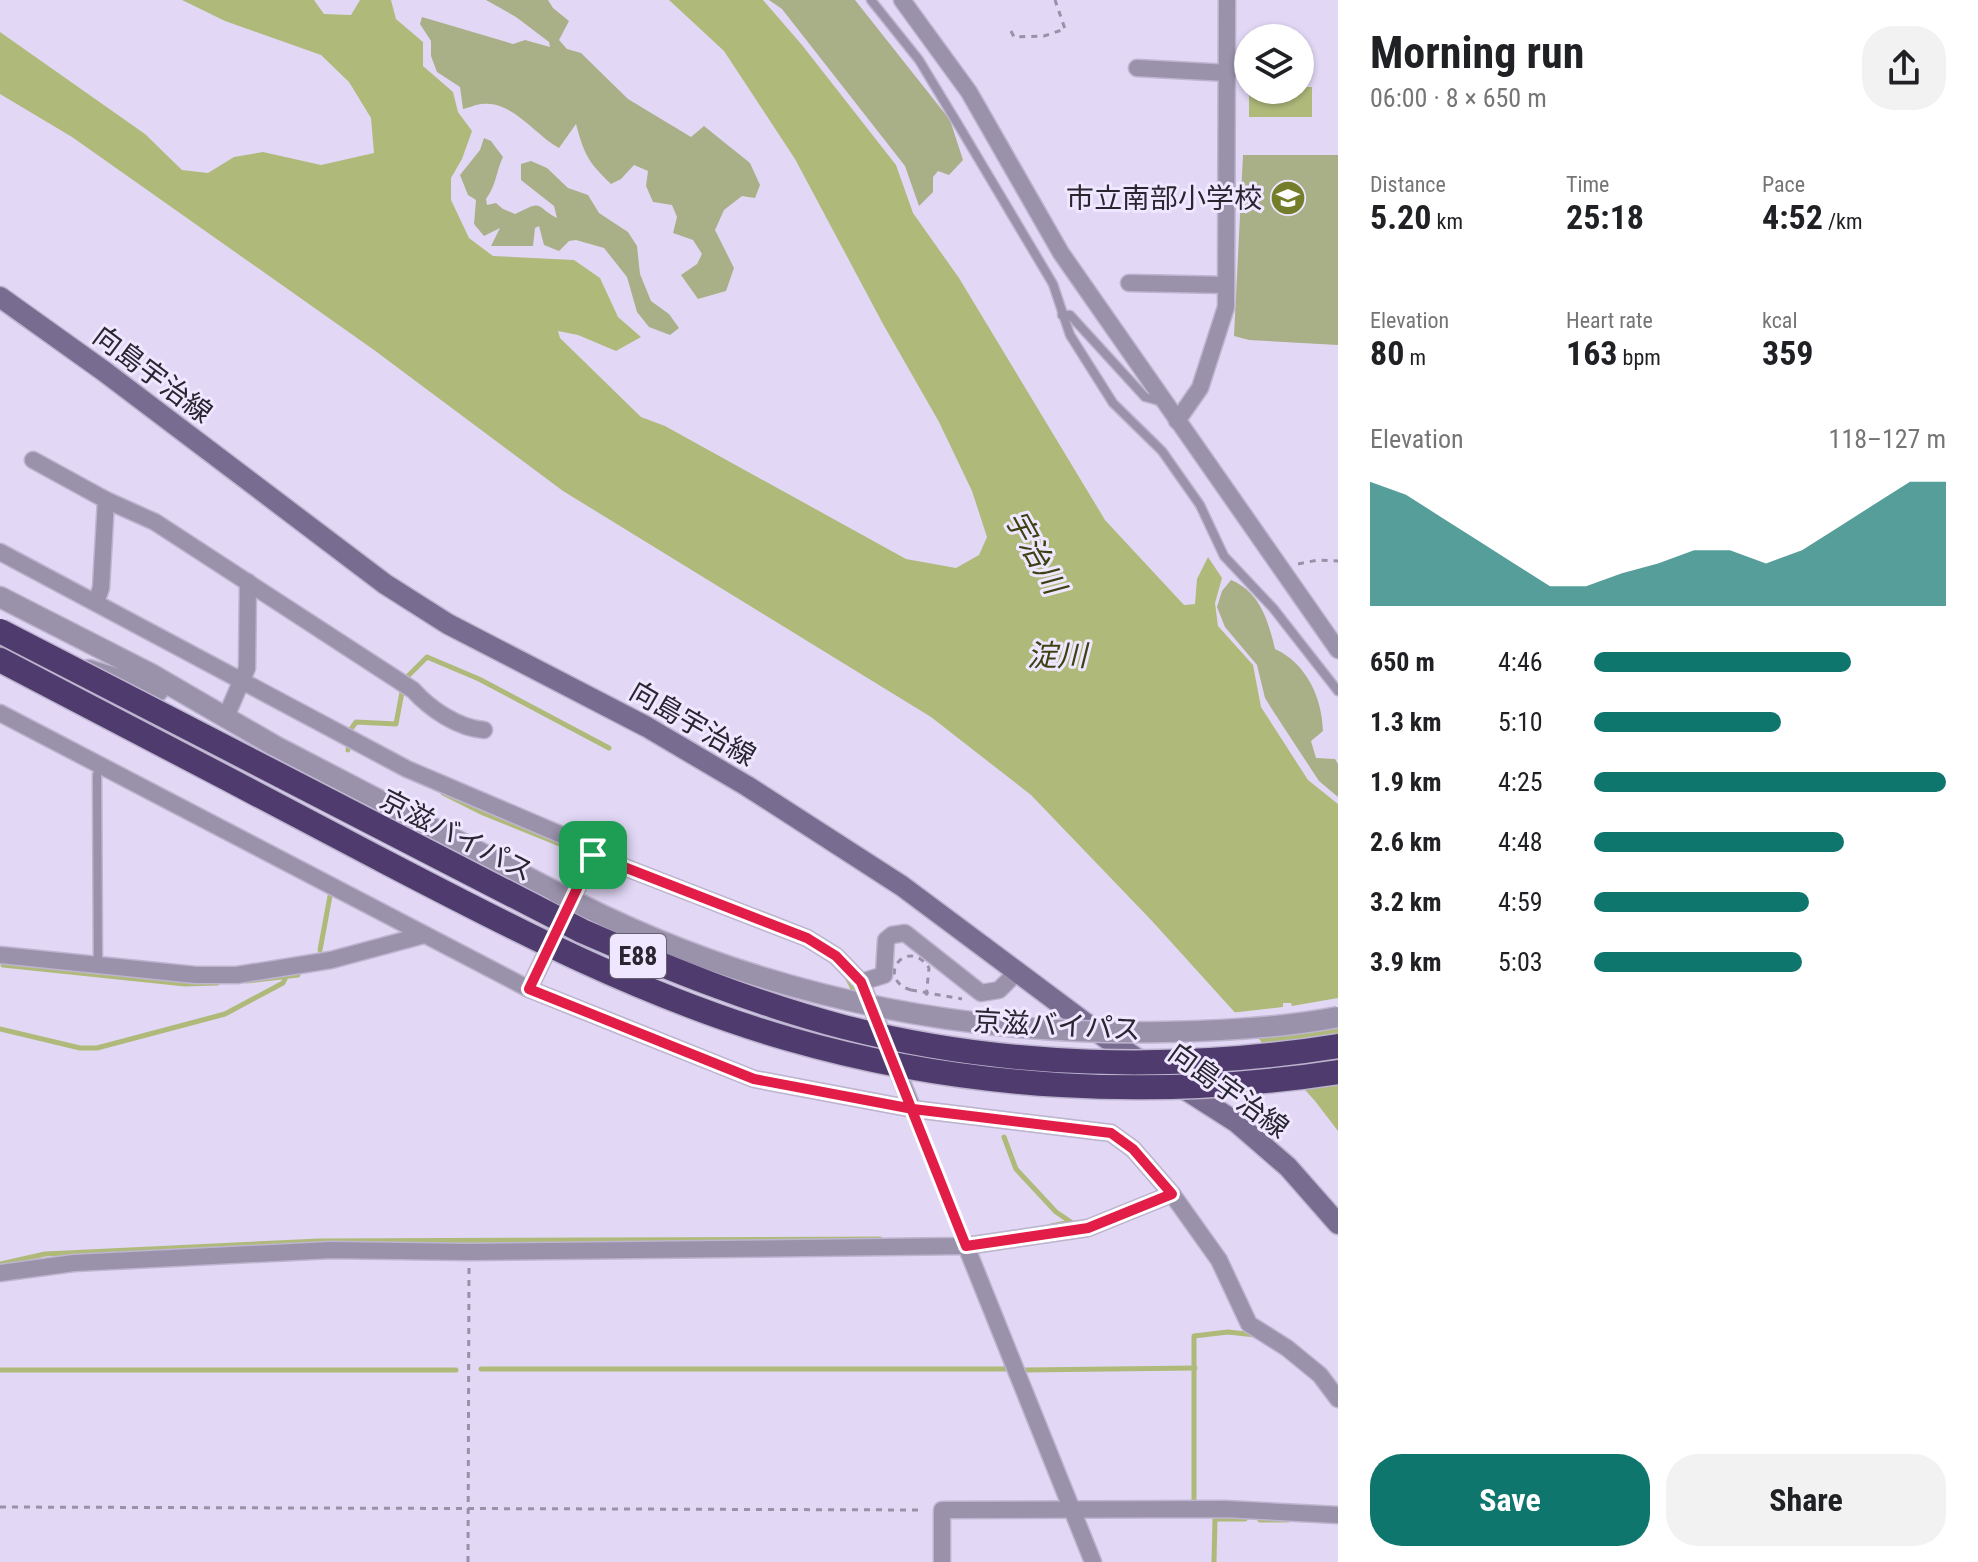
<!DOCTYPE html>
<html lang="en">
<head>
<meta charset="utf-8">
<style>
	body { margin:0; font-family:"Roboto Condensed","Noto Sans JP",sans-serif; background:#f2f2f2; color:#202124; height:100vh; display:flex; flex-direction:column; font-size:30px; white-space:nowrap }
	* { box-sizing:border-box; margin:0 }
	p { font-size:26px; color:#757577 }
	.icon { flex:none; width:44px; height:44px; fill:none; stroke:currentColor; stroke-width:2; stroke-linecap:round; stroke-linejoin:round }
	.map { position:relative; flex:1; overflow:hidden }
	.panel { display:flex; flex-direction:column; background:#fff; width:640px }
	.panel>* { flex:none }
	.buttons { position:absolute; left:1234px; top:24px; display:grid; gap:16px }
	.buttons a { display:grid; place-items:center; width:80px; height:80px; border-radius:50%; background:#fff; box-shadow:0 2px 6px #0004; font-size:40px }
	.pin { position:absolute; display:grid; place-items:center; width:68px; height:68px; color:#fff; margin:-34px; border-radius:16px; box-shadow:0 4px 12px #0006 }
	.round { display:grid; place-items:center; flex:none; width:84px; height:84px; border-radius:32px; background:#f2f2f2 }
	.overview { display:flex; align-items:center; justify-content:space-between; height:136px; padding:0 32px }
	h1 { font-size:44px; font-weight:700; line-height:60px }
	.figures { display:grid; grid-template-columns:repeat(3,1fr); gap:12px; height:136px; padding:8px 32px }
	.figures div { display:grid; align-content:center }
	.figures b { font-size:34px; font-weight:700 }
	.figures small { font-size:22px; font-weight:400 }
	.figures p { font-size:22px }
	.chart { height:224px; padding:16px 32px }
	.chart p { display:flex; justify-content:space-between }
	.chart svg { width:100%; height:144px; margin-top:8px; fill:#0f766e; opacity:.7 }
	.primary-button { display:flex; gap:16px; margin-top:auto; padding:16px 32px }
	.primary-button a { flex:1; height:92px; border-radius:32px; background:#0f766e; color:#fff; font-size:32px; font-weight:700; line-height:92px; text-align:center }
	.primary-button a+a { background:#f2f2f2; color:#202124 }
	ul { padding:0 32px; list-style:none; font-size:26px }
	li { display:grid; grid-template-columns:128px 96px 1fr; align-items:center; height:60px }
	li i { height:20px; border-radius:10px; background:#0f766e }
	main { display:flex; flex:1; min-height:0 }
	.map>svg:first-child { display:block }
</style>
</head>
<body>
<main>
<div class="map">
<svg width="1338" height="1562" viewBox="0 0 1338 1562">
	<rect width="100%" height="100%" fill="#e2d8f6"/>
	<g fill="#a9b087">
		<path d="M486,0H548L553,8L569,21L559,40L567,49L581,53L628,99L691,137L704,126L750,163L760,185L755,198L742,196L724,210L715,230L734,268L726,291L698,299L681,275L697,264L702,254L693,240L673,233L677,217L672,205L653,202L646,186L648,171L634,165L621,179L611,184C588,162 584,154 576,124L559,148C535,135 512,100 482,104C476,104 469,108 463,109L460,87L437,72L431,56V41L420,24L422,17L513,44L525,40L550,47L549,42L516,17Z"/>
		<polygon points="769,0 855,0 950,120 963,160 949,175 938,171 933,177 933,192 919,206 905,166 782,9"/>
		<path d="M484,138L491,141L503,157C496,172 496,186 486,199L487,205L496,203L503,209L515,214C545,199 534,206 557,218L554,206L521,180V164L531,161L547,168L568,188L588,195L599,213L628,232L637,246L640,274L651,301L669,314L679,328L670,335L649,327L637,312L627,277L604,248L576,240L569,241L559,251L544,245L539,226L535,228L533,246H491L500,228L484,236L474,224L476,200L468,195L460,175L480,150Z"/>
		<polygon points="1243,155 1338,155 1338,345 1249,340 1234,336"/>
		<path d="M1231,580C1260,592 1268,620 1275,649C1306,663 1322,697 1323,731L1311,741L1316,758L1335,759L1338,764V797L1319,781L1275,714L1265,698L1257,665L1225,627L1217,607L1222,591Z"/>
	</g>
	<g fill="#afba7a">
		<polygon points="182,0 314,0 324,14 351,15 360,0 391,0 396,19 423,42 423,66 453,92 458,112 472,131 462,159 451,178 451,200 469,238 493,256 574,260 600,278 618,317 641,337 616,351 578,335 558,331 560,338 641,417 665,426 906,559 956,568 979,555 987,537 972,491 939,422 883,324 795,159 724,51 669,0 763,0 802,45 896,165 913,213 959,278 1105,520 1184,605 1195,604 1197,579 1208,557 1222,578 1215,603 1218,626 1253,665 1261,707 1308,780 1338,804 1338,1131 1315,1101 1152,921 1031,795 931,717 563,491 374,350 72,137 0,94 0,32 145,134 182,170 208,173 234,157 263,152 321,165 374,153 371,118 349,82 321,55 225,21"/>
		<polygon points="1300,87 1312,87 1312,117 1249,117 1249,90 1300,90"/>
	</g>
	<polygon fill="#e2d8f6" points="1338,998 1338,1025 1252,1037 1230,1013 1283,1007 1283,1003 1291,1003 1292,1006"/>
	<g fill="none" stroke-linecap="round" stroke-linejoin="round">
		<g stroke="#afba7a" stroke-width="5">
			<polyline points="406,678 427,657 479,679 609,748"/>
			<polyline points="348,750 351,729 356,722 396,724 402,692"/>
			<polyline points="443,793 483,813 577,851"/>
			<polyline points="320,950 330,896"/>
			<polyline points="3,965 185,984 217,983"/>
			<polyline points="848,979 858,998"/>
			<polyline points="247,981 298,975"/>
			<polyline points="0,1029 80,1048 97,1048 225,1014 283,983 286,977"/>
			<polyline points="906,1110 959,1242"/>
			<polyline points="1004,1137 1016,1169 1056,1212 1071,1222 1051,1226"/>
			<polyline points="0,1264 45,1254 319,1241 880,1239"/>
			<polyline points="481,1369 1005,1369 1007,1364"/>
			<polyline points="0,1370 456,1370"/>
			<polyline points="1026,1370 1195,1368"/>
			<polyline points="1194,1502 1194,1336 1228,1332 1255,1335"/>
			<polyline points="1260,1520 1288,1520"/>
			<polyline points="1214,1562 1215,1519 1245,1519"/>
		</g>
		<defs>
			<g id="service">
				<polyline points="871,0 919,60 959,126 1053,284 1070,335 1113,403 1162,451 1200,505 1224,556 1273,608 1338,691"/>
				<polyline points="1062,315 1070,315 1145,397 1163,402"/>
				<polyline points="98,965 97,775 100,766"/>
			</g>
			<g id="minor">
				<polyline points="902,0 969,92 1061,253 1338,650"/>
				<polyline points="1137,68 1228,73"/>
				<polyline points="1129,283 1226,285"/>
				<polyline points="1177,421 1200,388 1226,307 1227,0"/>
				<path d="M33,460L106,500L155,522L413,690C430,709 458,728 484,730"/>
				<polyline points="0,552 407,769 576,841 593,855 807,938 836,956 861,982 913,1109"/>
				<polyline points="96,602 101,588 106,500"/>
				<polyline points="0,713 529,989 754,1079 913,1109 1111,1133 1133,1149 1172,1194 1219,1260 1249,1324 1287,1348 1320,1375 1338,1399"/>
				<polyline points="225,719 247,668 248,582"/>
				<polyline points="0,955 196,975 237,975 331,960 424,935"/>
				<polyline points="861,982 884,975 886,940 892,935 905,933 981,993 999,990 1017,972"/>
				<polyline points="529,989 593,855"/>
				<polyline points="966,1246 1093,1562"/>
				<polyline points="0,1273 74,1263 331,1250 469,1252 966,1246 1088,1228 1172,1194"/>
				<polyline points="942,1562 942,1510 1225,1509 1338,1515"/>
			</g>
			<g id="tertiary">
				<polyline points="0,597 151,674 275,746 556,892"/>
				<polyline points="0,647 35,656"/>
				<polyline points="89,670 158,691"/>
			</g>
			<g id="secondary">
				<polyline points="0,297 105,372 385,584 448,624 647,727 747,786 902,886 1107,1039 1144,1063"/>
				<polyline points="1178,1085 1236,1122 1288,1167 1338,1224"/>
			</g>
		</defs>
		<use href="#service" stroke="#bdb4cf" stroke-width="11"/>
		<use href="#minor" stroke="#bdb4cf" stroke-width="19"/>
		<use href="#tertiary" stroke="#bdb4cf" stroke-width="23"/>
		<use href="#secondary" stroke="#bdb4cf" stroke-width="23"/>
		<g stroke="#9991a8" stroke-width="3" stroke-dasharray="6 6" stroke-linecap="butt">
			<polyline points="1011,31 1014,37 1044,36 1065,29 1055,0"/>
			<polyline points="1298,564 1318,560 1338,561"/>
			<polyline points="911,990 962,999"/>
			<polyline points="919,1127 960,1232"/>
			<polyline points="0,1507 924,1510"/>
			<polyline points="468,1562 469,1268"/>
		</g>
		<use href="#service" stroke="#9a91ab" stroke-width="8"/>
		<use href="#minor" stroke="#9a91ab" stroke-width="16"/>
		<use href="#tertiary" stroke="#9a91ab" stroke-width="20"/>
		<use href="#secondary" stroke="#796c91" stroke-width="20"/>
		<defs>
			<path id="tertiary-bridge" d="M556,892C746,992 948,1036 1163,1032C1221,1031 1281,1028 1338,1017"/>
			<g id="motorway-bridge">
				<path d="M0,631L582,931C667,968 753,1003 844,1027C1002,1068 1177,1072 1338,1046"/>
				<path d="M0,660C125,725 251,791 376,857C510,927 643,997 789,1039C966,1090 1156,1100 1338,1072"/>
			</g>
		</defs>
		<use href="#tertiary-bridge" stroke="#bdb4cf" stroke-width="23" stroke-linecap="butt"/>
		<use href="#motorway-bridge" stroke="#bdb4cf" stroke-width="27" stroke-linecap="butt"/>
		<path stroke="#9991a8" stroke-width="3" stroke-dasharray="6 6" stroke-linecap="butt" d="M911,990C874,979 907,935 929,968L926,998"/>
		<use href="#tertiary-bridge" stroke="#9a91ab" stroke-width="20"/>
		<use href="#motorway-bridge" stroke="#4f3b6e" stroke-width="24"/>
	</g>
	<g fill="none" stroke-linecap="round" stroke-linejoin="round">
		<defs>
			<polyline id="route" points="593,855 529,989 754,1079 913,1109 1111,1133 1133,1149 1172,1194 1088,1228 966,1246 861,982 836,956 807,938 593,855"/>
		</defs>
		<use href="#route" stroke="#fff" stroke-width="16"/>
		<use href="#route" stroke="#e11d48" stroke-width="10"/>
	</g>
	<defs>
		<symbol id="school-disc" viewBox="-11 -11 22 22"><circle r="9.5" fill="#747e2a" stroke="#efe7ff"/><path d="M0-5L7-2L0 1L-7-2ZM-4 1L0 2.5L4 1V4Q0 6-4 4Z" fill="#fff"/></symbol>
	</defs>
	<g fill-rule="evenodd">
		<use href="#school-disc" x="1268" y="178" width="40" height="40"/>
	</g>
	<g text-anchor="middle" stroke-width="6" stroke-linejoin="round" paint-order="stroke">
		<rect fill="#efe7ff" stroke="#65606f" stroke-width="2" x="610" y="934" width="56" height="44" rx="6"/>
		<g font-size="26" font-weight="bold" fill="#2a2631">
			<text x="638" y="965">E88</text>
		</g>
		<g font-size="28" fill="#2a2631" stroke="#efe7ff" text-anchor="end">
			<text x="1262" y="208">市立南部小学校</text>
		</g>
		<g font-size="28" fill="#2a2631" stroke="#efe7ff">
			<text transform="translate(153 374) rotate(37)" y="10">向島宇治線</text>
			<text transform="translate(693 723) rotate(30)" y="10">向島宇治線</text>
			<text transform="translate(457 835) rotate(27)" y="10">京滋バイパス</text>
			<text transform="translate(1057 1025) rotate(3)" y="10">京滋バイパス</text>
			<text transform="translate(1229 1090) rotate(36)" y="10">向島宇治線</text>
		</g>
		<g font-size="30" font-style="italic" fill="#3c4211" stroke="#efe7ff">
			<text transform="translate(1035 552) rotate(61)" y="10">宇治川</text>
			<text x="1057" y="666">淀川</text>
		</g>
	</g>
</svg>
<div class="buttons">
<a><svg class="icon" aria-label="layers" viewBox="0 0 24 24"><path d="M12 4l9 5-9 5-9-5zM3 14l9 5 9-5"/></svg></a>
</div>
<div class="pin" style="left:593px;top:855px;background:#1e9e55"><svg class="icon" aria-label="arrive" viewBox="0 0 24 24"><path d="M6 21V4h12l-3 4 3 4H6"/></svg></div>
</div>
<section class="panel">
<div class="overview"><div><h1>Morning run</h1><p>06:00 · 8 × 650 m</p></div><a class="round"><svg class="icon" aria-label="share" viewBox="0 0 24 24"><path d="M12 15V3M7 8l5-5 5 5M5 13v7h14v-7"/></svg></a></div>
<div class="figures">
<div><p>Distance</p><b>5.20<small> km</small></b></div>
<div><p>Time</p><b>25:18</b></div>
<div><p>Pace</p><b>4:52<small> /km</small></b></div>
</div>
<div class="figures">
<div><p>Elevation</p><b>80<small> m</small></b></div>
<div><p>Heart rate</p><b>163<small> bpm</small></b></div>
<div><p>kcal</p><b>359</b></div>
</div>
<div class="chart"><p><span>Elevation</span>118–127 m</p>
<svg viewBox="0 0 160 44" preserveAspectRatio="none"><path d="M0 44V6L10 10L20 17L30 24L40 31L50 38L60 38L70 34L80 31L90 27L100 27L110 31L120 27L130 20L140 13L150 6L160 6V44z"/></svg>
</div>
<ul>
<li><b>650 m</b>4:46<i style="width:73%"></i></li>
<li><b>1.3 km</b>5:10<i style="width:53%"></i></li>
<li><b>1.9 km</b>4:25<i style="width:100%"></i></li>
<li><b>2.6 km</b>4:48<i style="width:71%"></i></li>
<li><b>3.2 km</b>4:59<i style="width:61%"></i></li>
<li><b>3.9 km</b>5:03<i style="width:59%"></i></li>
</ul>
<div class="primary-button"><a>Save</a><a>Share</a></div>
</section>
</main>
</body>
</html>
